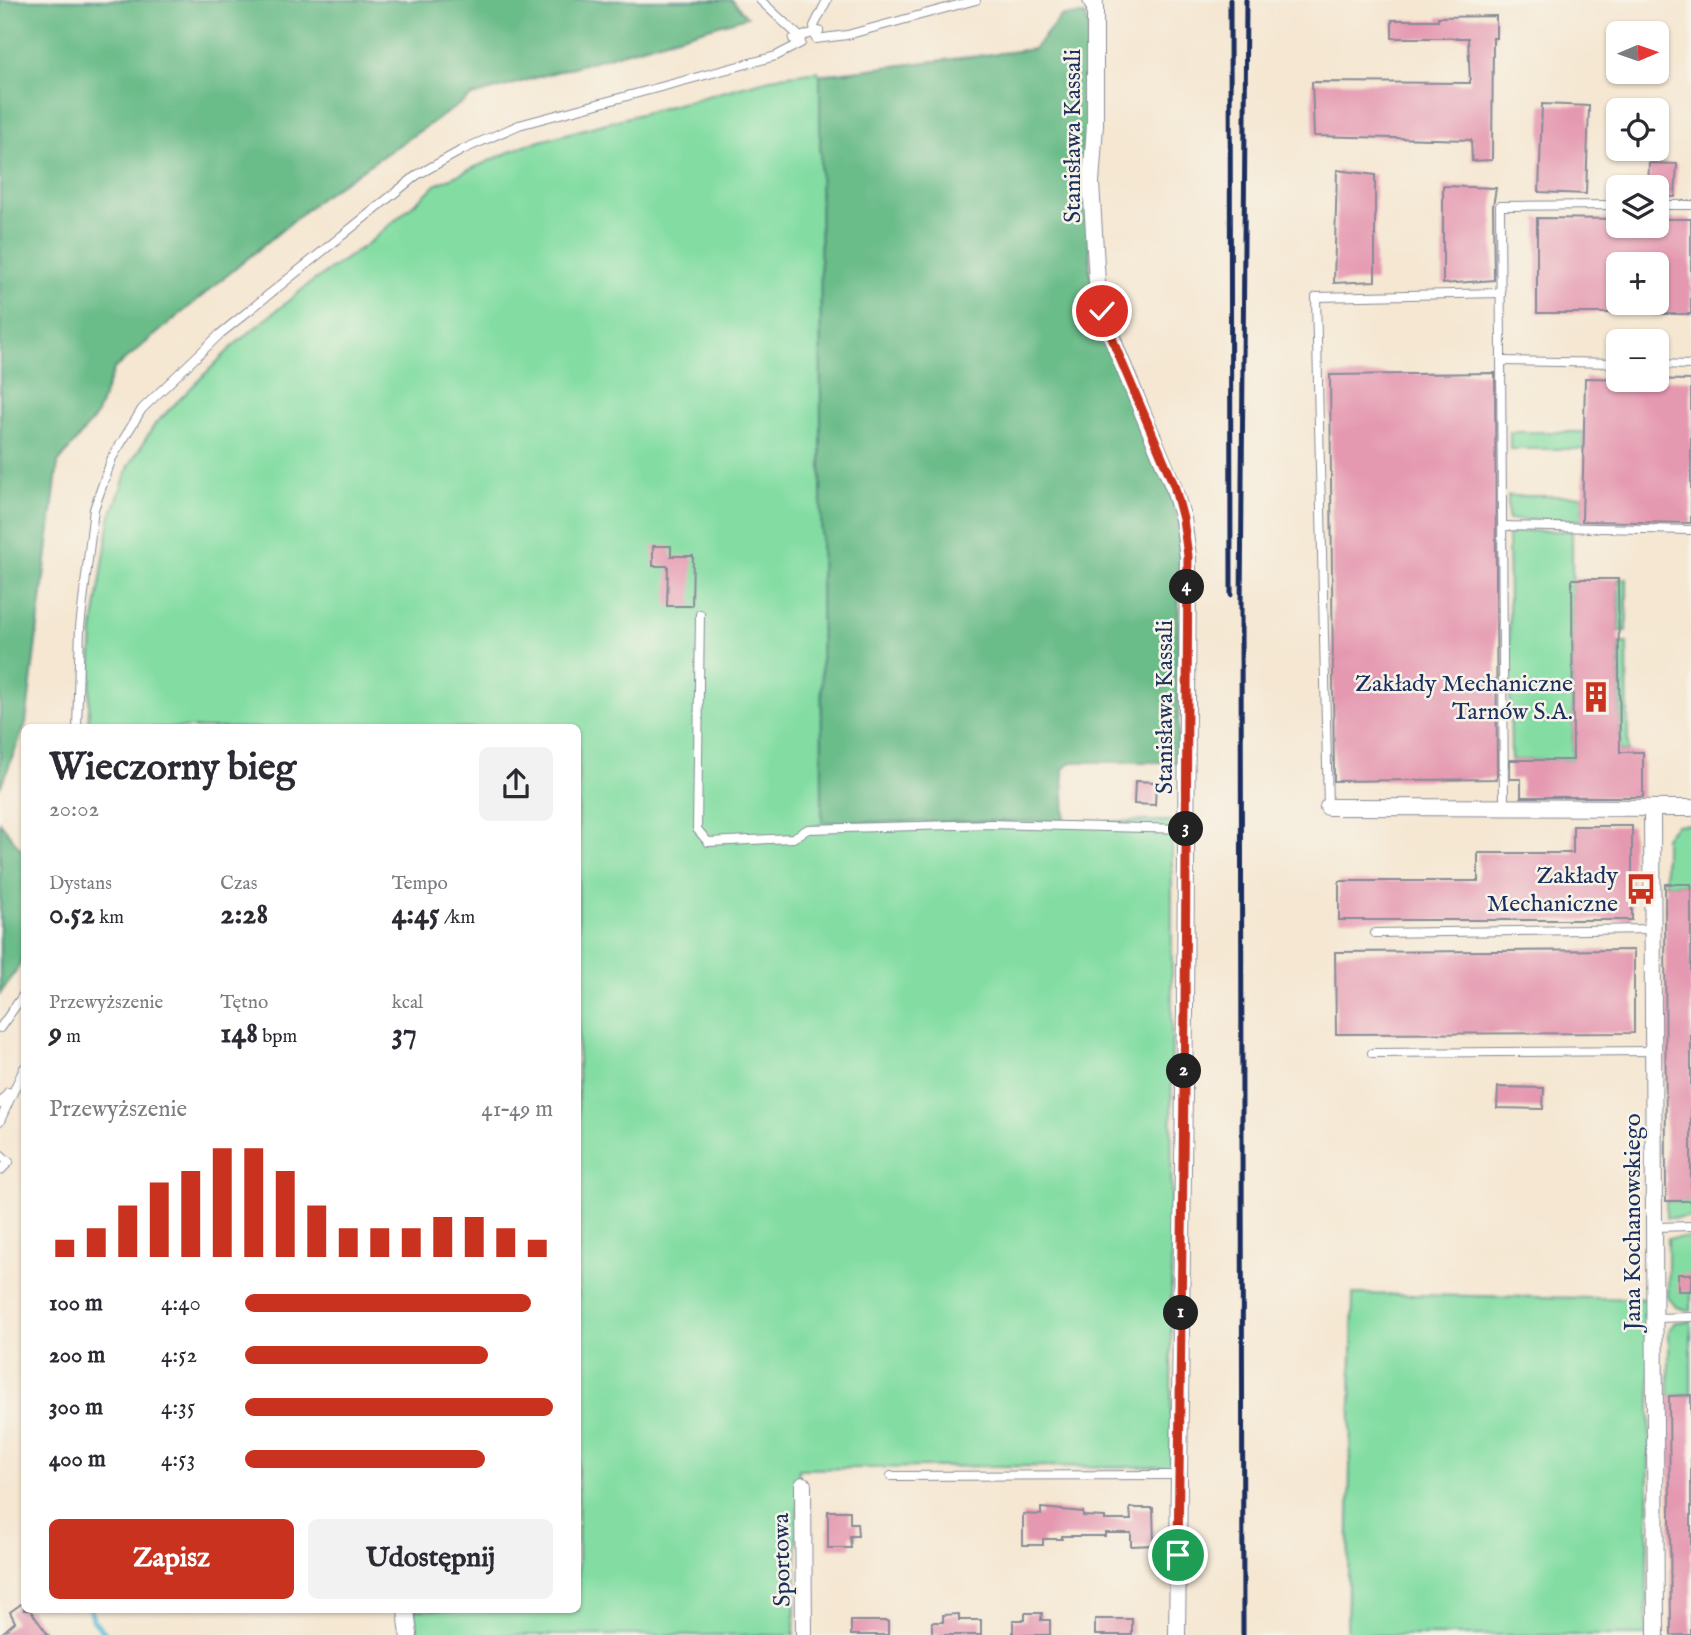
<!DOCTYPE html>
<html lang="pl">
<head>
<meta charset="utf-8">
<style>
	body { margin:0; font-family:"IM FELL English",serif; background:#f2f2f3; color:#2b2b33; height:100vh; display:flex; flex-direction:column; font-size:26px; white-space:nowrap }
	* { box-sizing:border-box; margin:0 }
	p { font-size:23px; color:#7c7c81 }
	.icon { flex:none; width:38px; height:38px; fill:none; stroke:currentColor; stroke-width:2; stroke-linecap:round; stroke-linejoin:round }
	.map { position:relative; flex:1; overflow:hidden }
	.panel { position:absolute; left:21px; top:724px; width:560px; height:889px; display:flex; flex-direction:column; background:#fff; border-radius:10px; box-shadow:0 2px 5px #0004 }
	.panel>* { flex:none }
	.needle { width:46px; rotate:88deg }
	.controls { position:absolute; left:1606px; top:21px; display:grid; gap:14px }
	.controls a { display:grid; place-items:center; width:63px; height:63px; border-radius:10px; background:#fff; box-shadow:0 2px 5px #0004; font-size:35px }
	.pin { position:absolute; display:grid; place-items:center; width:60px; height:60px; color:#fff; margin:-30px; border:4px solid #fff; border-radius:50%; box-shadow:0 2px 7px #0007 }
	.km { position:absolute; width:35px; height:35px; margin:-18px; border-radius:50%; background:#222; color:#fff; font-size:19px; line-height:35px; text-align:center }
	.round { display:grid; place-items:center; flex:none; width:74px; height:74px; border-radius:10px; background:#f2f2f3 }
	.overview { display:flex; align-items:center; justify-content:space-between; height:119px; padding:0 28px }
	h1 { font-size:38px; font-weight:800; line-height:52px }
	.metrics { display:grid; grid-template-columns:repeat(3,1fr); gap:10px; height:119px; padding:7px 28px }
	.metrics div { display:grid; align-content:center }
	.metrics b { font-size:30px; font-weight:800 }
	.metrics small { font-size:19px; font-weight:400 }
	.metrics p { font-size:19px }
	.chart { height:196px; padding:14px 28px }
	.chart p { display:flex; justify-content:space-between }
	.chart svg { width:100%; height:126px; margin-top:7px; stroke:#c8321e; stroke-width:6 }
	.button { display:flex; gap:14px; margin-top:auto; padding:14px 28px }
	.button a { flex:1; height:80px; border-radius:10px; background:#c8321e; color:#fff; font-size:28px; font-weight:800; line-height:80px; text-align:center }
	.button a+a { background:#f2f2f3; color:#2b2b33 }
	ul { padding:0 28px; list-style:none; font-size:23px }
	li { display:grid; grid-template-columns:112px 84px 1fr; align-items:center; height:52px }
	li i { height:18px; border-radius:9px; background:#c8321e }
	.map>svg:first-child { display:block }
</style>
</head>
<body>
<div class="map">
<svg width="1691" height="1635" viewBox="0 0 1691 1635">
	<rect width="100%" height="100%" fill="#f7f3e8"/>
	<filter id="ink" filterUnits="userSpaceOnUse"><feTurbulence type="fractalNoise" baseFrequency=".0143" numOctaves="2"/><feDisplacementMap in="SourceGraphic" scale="14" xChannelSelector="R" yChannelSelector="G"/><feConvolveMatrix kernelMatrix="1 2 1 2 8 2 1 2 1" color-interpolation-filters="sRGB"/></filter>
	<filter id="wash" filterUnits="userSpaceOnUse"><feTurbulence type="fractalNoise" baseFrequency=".00686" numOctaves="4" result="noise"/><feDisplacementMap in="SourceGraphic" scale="28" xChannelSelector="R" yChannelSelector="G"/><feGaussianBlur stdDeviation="1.57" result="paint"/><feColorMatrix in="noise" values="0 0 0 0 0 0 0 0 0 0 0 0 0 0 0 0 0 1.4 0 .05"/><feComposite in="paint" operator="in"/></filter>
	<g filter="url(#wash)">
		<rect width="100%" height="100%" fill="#f5e7d2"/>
		<g fill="#83dda3" stroke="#4f8680" stroke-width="2">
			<polygon points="818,71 820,75 822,822 1172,821 1171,1467 996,1466 799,1469 794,1635 418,1635 414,1610 578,1610 578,728 88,728 93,629 110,519 129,466 155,424 234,345 309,284 370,242 437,184 525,145 781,76"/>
			<rect x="1510" y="432" width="74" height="17"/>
			<polygon points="1508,496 1583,496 1582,520 1508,520"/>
			<polygon points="1508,531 1572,531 1573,760 1511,760"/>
			<polygon points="1627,578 1627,631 1619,631 1618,579"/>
			<polygon points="1619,643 1627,643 1628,752 1620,752"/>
			<polygon points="1691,824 1691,884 1665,884 1665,837 1676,825"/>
			<rect x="1666" y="1201" width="25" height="17"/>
			<polygon points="1668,1238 1691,1238 1691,1311 1676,1307 1668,1297"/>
			<polygon points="1353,1294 1652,1299 1646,1635 1347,1635"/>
			<polygon points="1691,1321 1691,1395 1669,1396 1669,1330 1675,1322"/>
		</g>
		<g fill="#6abc89" stroke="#427674" stroke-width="2">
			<polygon points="0,0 732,0 747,17 472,96 323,196 114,369 96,416 58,463 26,723 0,788"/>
			<polygon points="1085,15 1088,23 1090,274 1170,491 1179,525 1178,762 1072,762 1063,769 1065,821 822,822 820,75 1034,49 1061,16"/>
			<polygon points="0,822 24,854 24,947 21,963 0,994"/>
		</g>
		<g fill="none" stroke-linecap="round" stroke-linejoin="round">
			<polyline stroke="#57bbd5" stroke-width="5" points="91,1610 93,1620 107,1635"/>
		</g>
		<g id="blocks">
			<g fill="#e599b1">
				<polygon points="1496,16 1496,38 1493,38 1492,160 1472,161 1471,140 1314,136 1312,82 1470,83 1468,38 1392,38 1392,20 1438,20 1438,17"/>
				<polygon points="1542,104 1589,106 1586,194 1539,192"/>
				<polygon points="1649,163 1677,164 1675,197 1657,196 1657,187 1648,187"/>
				<polygon points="1337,170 1375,175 1375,281 1334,283"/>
				<polygon points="1443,186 1496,188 1493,206 1494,280 1443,284"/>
				<polygon points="1537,218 1619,219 1619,226 1657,226 1657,219 1691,219 1691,314 1657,314 1657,264 1619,264 1619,313 1537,313"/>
				<polygon points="1495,373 1497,779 1334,781 1330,375"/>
				<polygon points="1585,378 1691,380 1691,523 1582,521"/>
				<polygon points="653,546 671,546 671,556 693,556 692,606 667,606 668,566 653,566"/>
				<polygon points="1572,579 1618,579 1620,752 1643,752 1643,797 1521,797 1521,779 1510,779 1510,760 1573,760"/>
				<polygon points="1135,781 1156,782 1155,805 1134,804"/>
				<polygon points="1573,826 1632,826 1632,920 1339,920 1339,881 1478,881 1478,853 1573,853"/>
				<polygon points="1665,884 1691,884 1691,1201 1666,1201"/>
				<polygon points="1634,950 1634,1033 1336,1034 1335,952"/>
				<polygon points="1498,1087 1544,1088 1543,1109 1497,1108"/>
				<rect x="1678" y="1274" width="13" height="17"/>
				<polygon points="1691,1395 1691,1635 1671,1635 1669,1396"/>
				<polygon points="1041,1508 1083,1512 1083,1516 1105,1517 1105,1520 1131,1520 1130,1508 1153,1508 1154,1545 1131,1546 1131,1533 1105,1533 1105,1536 1062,1536 1062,1539 1043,1539 1043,1545 1023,1545 1023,1514 1041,1515"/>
				<polygon points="828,1511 850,1511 850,1523 857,1523 858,1536 850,1536 851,1548 828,1548"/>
				<polygon points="24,1602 24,1610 30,1610 48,1635 0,1635 15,1622 10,1612"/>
				<polygon points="1025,1613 1042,1613 1041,1620 1050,1620 1050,1635 1013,1635 1013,1620 1025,1620"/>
				<polygon points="959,1614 959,1620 981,1620 981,1635 932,1635 932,1622 943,1622 943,1615"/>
				<rect x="1095" y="1619" width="37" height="16"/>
				<rect x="851" y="1621" width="37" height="14"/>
			</g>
		</g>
	</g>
	<g filter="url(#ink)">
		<use href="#blocks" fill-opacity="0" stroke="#888b98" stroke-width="2"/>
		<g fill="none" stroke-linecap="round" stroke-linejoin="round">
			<defs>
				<g id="service">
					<polyline points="827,0 814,26 816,39 847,35 976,0"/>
					<polyline points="1087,0 1089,6 1098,6 1099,0"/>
					<polyline points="793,39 819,31"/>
					<polyline points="1657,205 1691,205"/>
					<polyline points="1502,361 1619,363"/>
					<polyline points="1657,364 1691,365"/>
					<polyline points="1503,526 1691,530"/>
					<polyline points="700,614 697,829 708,842 793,838 808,829 991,824 1186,829"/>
					<polyline points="77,728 80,627 94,509 112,458 142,409 220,334 417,175 464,149 519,125 776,56 801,43 800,37 760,0"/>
					<polyline points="1328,807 1316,297 1501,293"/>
					<polyline points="1504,808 1500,206 1619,205"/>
					<polyline points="1375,933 1654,929"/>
					<polyline points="0,1028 24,994"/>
					<polyline points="1372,1053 1653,1051"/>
					<polyline points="0,1104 8,1092 11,1094"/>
					<polyline points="0,1121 24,1068"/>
					<polyline points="0,1154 9,1162 0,1171"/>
					<polyline points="1656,1227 1691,1226"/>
					<polyline points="1656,1318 1691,1317"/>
					<polyline points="891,1476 1178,1475"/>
				</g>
				<g id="minor">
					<polyline points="1095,7 1095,125 1091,183 1097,282 1102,311 1117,351 1173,486 1183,519 1188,557 1185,1009 1177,1635"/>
					<polyline points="1328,807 1691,808"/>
					<polyline points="1652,808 1656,1635"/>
					<polyline points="803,1485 804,1635"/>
					<polyline points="406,1610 409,1635"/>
				</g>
			</defs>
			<use href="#service" stroke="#888b98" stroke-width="10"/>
			<use href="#minor" stroke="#888b98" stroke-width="18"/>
			<use href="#service" stroke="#fff" stroke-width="8"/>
			<use href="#minor" stroke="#fff" stroke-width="16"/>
			<g stroke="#1b2f5e" stroke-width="5">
				<polyline points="1230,0 1231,595"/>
				<polyline points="1243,1635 1241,608 1246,0"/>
			</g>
		</g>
	</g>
	<g fill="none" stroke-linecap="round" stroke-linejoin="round" filter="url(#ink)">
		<defs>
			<polyline id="route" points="1102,311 1117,351 1174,485 1183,519 1188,556 1185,1009 1178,1555"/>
		</defs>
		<use href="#route" stroke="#fff" stroke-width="14"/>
		<use href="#route" stroke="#c8321e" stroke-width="9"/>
	</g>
	<defs>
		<symbol id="building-bare" viewBox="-9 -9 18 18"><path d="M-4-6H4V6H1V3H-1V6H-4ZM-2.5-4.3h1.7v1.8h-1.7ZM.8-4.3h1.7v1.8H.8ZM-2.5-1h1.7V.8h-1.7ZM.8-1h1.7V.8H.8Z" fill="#c8321e" stroke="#f7f3e8" stroke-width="2.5" paint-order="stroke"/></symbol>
		<symbol id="bus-bare" viewBox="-9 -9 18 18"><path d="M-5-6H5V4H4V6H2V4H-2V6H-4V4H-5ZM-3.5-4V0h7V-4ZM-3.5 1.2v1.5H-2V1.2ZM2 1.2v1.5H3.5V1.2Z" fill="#c8321e" stroke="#f7f3e8" stroke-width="2.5" paint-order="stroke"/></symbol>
	</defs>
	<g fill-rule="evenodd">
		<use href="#building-bare" x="1574" y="675" width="44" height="44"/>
		<use href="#bus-bare" x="1619" y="867" width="44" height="44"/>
	</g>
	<g text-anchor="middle" stroke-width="5" stroke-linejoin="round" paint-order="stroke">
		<g font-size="24" fill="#1b2f5e" stroke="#f7f3e8">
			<text transform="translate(1072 136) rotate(-90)" y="8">Stanisława Kassali</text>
			<text transform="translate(1164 707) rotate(-90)" y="8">Stanisława Kassali</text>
			<text transform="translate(1632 1222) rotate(-90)" y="8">Jana Kochanowskiego</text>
			<text transform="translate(781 1560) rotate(-91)" y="8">Sportowa</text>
		</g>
		<g font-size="24" fill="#1b2f5e" stroke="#f7f3e8" text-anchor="end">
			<text x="1573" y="691">Zakłady Mechaniczne<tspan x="1573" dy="28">Tarnów S.A.</tspan></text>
			<text x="1618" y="883">Zakłady<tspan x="1618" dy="28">Mechaniczne</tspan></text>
		</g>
	</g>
</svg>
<div class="controls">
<a><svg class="needle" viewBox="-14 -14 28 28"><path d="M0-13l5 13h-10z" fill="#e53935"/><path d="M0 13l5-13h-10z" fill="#7c7c81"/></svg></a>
<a><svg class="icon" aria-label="locate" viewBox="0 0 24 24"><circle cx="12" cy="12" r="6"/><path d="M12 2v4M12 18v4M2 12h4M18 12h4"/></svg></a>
<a><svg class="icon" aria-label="layers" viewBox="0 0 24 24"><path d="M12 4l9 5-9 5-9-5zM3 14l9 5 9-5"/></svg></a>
<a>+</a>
<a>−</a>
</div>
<div class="pin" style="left:1178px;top:1555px;background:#1e9e55"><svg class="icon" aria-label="arrive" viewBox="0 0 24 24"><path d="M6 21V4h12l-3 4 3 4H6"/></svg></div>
<div class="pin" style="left:1102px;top:311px;background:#d93025"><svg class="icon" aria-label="check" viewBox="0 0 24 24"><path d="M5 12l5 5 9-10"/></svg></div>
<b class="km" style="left:1181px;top:1313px">1</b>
<b class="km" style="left:1184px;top:1071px">2</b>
<b class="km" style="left:1186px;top:829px">3</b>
<b class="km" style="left:1187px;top:587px">4</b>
<section class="panel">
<div class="overview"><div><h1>Wieczorny bieg</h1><p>20:02</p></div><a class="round"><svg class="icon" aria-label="share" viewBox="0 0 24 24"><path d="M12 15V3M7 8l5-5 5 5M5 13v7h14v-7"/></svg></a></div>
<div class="metrics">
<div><p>Dystans</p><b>0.52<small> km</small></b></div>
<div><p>Czas</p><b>2:28</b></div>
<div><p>Tempo</p><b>4:45<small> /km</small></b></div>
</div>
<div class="metrics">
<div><p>Przewyższenie</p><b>9<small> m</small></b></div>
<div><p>Tętno</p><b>148<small> bpm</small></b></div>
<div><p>kcal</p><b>37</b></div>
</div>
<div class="chart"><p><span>Przewyższenie</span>41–49 m</p>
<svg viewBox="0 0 160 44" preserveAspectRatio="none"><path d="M5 44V38M15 44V34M25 44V26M35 44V18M45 44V14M55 44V6M65 44V6M75 44V14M85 44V26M95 44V34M105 44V34M115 44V34M125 44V30M135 44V30M145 44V34M155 44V38"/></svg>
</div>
<ul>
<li><b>100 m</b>4:40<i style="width:93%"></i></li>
<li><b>200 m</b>4:52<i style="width:79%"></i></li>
<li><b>300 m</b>4:35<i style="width:100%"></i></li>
<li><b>400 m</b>4:53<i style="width:78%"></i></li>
</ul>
<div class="button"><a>Zapisz</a><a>Udostępnij</a></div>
</section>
</div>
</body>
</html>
